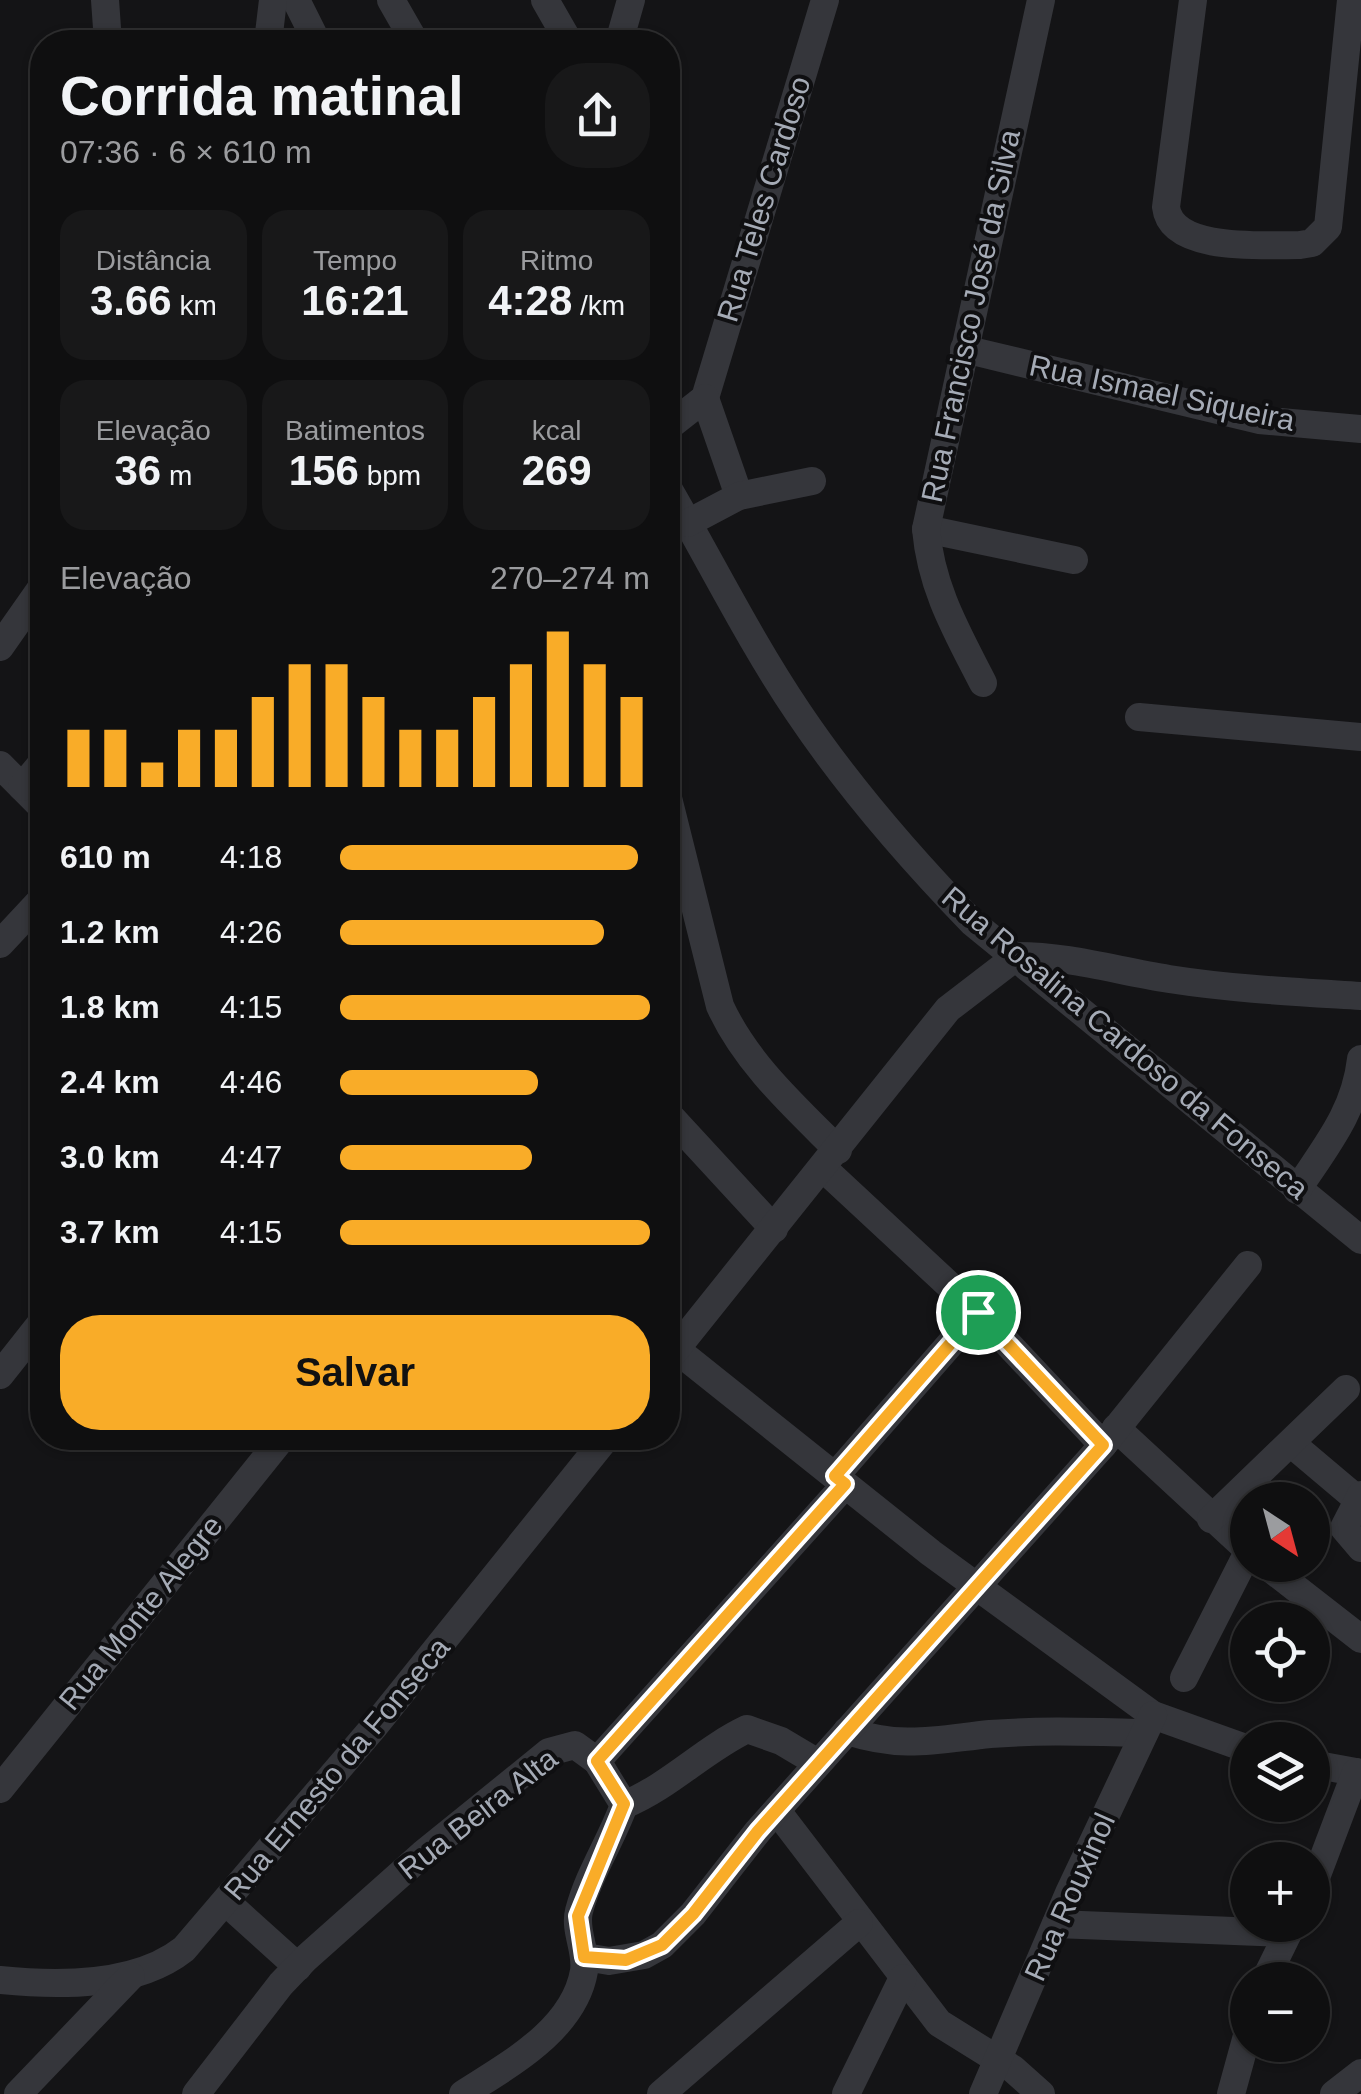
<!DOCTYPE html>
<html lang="pt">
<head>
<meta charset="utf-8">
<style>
	body { margin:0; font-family:Arial,sans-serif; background:#181819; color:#f1f3f6; height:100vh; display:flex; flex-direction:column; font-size:38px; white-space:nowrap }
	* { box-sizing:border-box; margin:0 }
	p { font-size:32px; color:#9b9c9f }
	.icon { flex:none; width:55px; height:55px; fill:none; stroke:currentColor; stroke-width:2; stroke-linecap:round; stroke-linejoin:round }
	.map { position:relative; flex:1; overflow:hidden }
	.drawer { position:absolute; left:30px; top:30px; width:650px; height:1420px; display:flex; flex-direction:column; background:#0f0f10; border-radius:40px; box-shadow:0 2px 8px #0004,0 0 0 2px #2f2f30 }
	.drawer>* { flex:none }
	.needle { width:65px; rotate:144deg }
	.fabs { position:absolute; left:1230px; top:1482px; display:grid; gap:20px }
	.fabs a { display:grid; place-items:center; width:100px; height:100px; border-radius:50%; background:#0f0f10; box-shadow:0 2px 8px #0004,0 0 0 2px #2f2f30; font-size:50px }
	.pin { position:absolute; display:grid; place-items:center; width:85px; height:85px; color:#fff; margin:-42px; border:5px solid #fff; border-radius:50%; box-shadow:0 2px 10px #0007 }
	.round { display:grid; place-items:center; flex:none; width:105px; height:105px; border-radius:40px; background:#181819 }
	.head { display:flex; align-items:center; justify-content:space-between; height:170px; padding:0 30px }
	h1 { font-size:55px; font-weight:700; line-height:75px }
	.stats { display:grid; grid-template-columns:repeat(3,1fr); gap:15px; height:170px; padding:10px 30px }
	.stats div { display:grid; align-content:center; border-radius:25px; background:#181819; text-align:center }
	.stats b { font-size:42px; font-weight:700 }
	.stats small { font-size:28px; font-weight:400 }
	.stats p { font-size:28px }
	.chart { height:280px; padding:20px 30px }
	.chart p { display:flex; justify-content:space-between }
	.chart svg { width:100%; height:180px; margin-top:10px; stroke:#f9ac28; stroke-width:6 }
	.button { display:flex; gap:20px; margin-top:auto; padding:20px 30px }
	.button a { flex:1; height:115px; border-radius:40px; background:#f9ac28; color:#111; font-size:40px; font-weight:700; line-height:115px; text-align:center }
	ul { padding:0 30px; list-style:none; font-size:32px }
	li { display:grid; grid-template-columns:160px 120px 1fr; align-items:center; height:75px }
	li i { height:25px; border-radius:12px; background:#f9ac28 }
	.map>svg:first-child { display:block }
</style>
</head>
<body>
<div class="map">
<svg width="1361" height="2094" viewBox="0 0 1361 2094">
	<rect width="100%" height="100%" fill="#141416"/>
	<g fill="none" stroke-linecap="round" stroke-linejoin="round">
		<g stroke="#35363b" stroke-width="28">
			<polyline points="105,0 108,42"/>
			<polyline points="296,0 317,42"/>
			<polyline points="391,0 415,42"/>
			<polyline points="545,0 569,42"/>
			<path d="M1193,0L1166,207C1171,252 1263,245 1300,245L1312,243L1328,227L1351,0"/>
			<polyline points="268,42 273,0"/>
			<polyline points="619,42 631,0"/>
			<polyline points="964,349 1259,420 1361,429"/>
			<polyline points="705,398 825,0"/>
			<polyline points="668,427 705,398 739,496"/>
			<path d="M668,488C711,562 750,641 798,712C849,788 909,857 973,923L1361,1240"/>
			<polyline points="688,523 739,496 812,481"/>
			<polyline points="926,529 1074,560"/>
			<polyline points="0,647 42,587"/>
			<path d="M983,683C957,632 931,588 926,529L1041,0"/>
			<polyline points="1139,717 1361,737"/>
			<polyline points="0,765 42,807"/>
			<polyline points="22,787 42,763"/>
			<path d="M668,798L720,1006C746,1063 794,1106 838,1150"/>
			<polyline points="0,944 42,899"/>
			<polyline points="668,1114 774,1229"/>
			<polyline points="823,1168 978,1312 1103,1445"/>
			<path d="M1297,1190C1326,1146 1355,1112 1361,1059"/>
			<polyline points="668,1343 931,1553 1153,1715 1248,1749"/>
			<path d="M668,1359L948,1009L1017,956C1070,956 1117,971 1169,979C1233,989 1297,992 1361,996"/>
			<polyline points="0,1375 42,1322"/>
			<polyline points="1116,1428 1248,1550"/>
			<polyline points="1293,1445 1357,1499"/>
			<polyline points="835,1476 978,1312"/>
			<polyline points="1361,1495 1344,1528 1361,1548"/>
			<polyline points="1211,1519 1346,1389"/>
			<polyline points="1266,1565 1361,1639"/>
			<polyline points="1184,1678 1248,1552"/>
			<path d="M847,1731C903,1749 934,1740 990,1734C1042,1730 1093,1732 1144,1733"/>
			<polyline points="1312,1764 1361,1773"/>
			<polyline points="0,1789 282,1438"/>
			<path d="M624,1805C670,1786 703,1750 747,1729L781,1741L818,1763"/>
			<polyline points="777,1811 939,2023 1013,2069 1041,2094"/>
			<polyline points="1312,1888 1356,1772"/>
			<polyline points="226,1902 298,1967"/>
			<polyline points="1056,1924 1287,1933"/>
			<polyline points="585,1957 609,1961 644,1955 662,1945 693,1914 758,1831 1103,1445 1248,1265"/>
			<path d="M0,1980C59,1986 136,1987 184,1949L373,1728L606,1438"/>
			<polyline points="1265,1980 1292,1925"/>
			<polyline points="18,2094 131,1976"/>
			<polyline points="196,2094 281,1984 305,1959 423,1854 549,1752 575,1745 597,1761 845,1485"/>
			<path d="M463,2094C508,2065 574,2030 584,1971C587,1950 574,1931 579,1911C589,1873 611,1841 624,1805L597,1761"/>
			<polyline points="661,2094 859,1923"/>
			<polyline points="846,2094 903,1978"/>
			<polyline points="983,2094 1069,1893 1153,1715"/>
			<polyline points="1231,2094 1248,2032"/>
			<polyline points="1334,2094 1361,2073"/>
		</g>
	</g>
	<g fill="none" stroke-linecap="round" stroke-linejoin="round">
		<defs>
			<polygon id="route" points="978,1312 1103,1445 758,1831 693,1914 662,1945 626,1960 584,1957 578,1916 624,1804 597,1761 845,1484 835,1476"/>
		</defs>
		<use href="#route" stroke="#fff" stroke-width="20"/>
		<use href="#route" stroke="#f9ac28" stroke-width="12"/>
	</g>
	<g text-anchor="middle" stroke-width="8" stroke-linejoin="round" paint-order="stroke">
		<g font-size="30" fill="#a5abb6" stroke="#0f0f11">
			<text transform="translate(764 199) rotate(-73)" y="10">Rua Teles Cardoso</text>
			<text transform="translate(971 316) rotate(-78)" y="10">Rua Francisco José da Silva</text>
			<text transform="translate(1162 393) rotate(12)" y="10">Rua Ismael Siqueira</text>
			<text transform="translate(1125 1043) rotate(40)" y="10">Rua Rosalina Cardoso da Fonseca</text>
			<text transform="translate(141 1613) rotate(-51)" y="10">Rua Monte Alegre</text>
			<text transform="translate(337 1769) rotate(-50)" y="10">Rua Ernesto da Fonseca</text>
			<text transform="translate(478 1814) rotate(-38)" y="10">Rua Beira Alta</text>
			<text transform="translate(1070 1897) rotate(-66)" y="10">Rua Rouxinol</text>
		</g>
	</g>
</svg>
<div class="fabs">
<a><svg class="needle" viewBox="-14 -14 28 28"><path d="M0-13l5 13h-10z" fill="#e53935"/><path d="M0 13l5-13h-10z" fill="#9b9c9f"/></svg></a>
<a><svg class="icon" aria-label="locate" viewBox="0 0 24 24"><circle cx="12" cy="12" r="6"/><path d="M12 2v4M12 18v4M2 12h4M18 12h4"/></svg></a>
<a><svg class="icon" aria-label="layers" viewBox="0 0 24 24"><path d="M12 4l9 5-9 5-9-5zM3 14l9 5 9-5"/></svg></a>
<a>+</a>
<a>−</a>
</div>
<div class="pin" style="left:978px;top:1312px;background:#1e9e55"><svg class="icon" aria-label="arrive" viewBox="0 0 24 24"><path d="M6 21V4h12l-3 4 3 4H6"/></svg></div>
<section class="drawer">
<div class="head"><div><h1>Corrida matinal</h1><p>07:36 · 6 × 610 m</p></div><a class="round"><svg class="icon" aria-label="share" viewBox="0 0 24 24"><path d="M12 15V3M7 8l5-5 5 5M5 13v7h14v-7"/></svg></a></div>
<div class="stats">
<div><p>Distância</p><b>3.66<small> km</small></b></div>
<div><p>Tempo</p><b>16:21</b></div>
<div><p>Ritmo</p><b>4:28<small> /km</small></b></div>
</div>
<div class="stats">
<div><p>Elevação</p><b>36<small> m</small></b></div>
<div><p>Batimentos</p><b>156<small> bpm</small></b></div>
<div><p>kcal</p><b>269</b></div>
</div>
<div class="chart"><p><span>Elevação</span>270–274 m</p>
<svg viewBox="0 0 160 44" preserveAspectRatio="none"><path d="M5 44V30M15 44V30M25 44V38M35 44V30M45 44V30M55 44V22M65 44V14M75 44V14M85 44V22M95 44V30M105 44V30M115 44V22M125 44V14M135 44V6M145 44V14M155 44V22"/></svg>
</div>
<ul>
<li><b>610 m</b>4:18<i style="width:96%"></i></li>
<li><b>1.2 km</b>4:26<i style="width:85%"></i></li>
<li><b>1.8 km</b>4:15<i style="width:100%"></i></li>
<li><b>2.4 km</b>4:46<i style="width:64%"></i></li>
<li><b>3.0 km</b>4:47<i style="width:62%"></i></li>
<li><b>3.7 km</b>4:15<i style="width:100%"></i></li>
</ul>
<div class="button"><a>Salvar</a></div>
</section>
</div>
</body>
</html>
